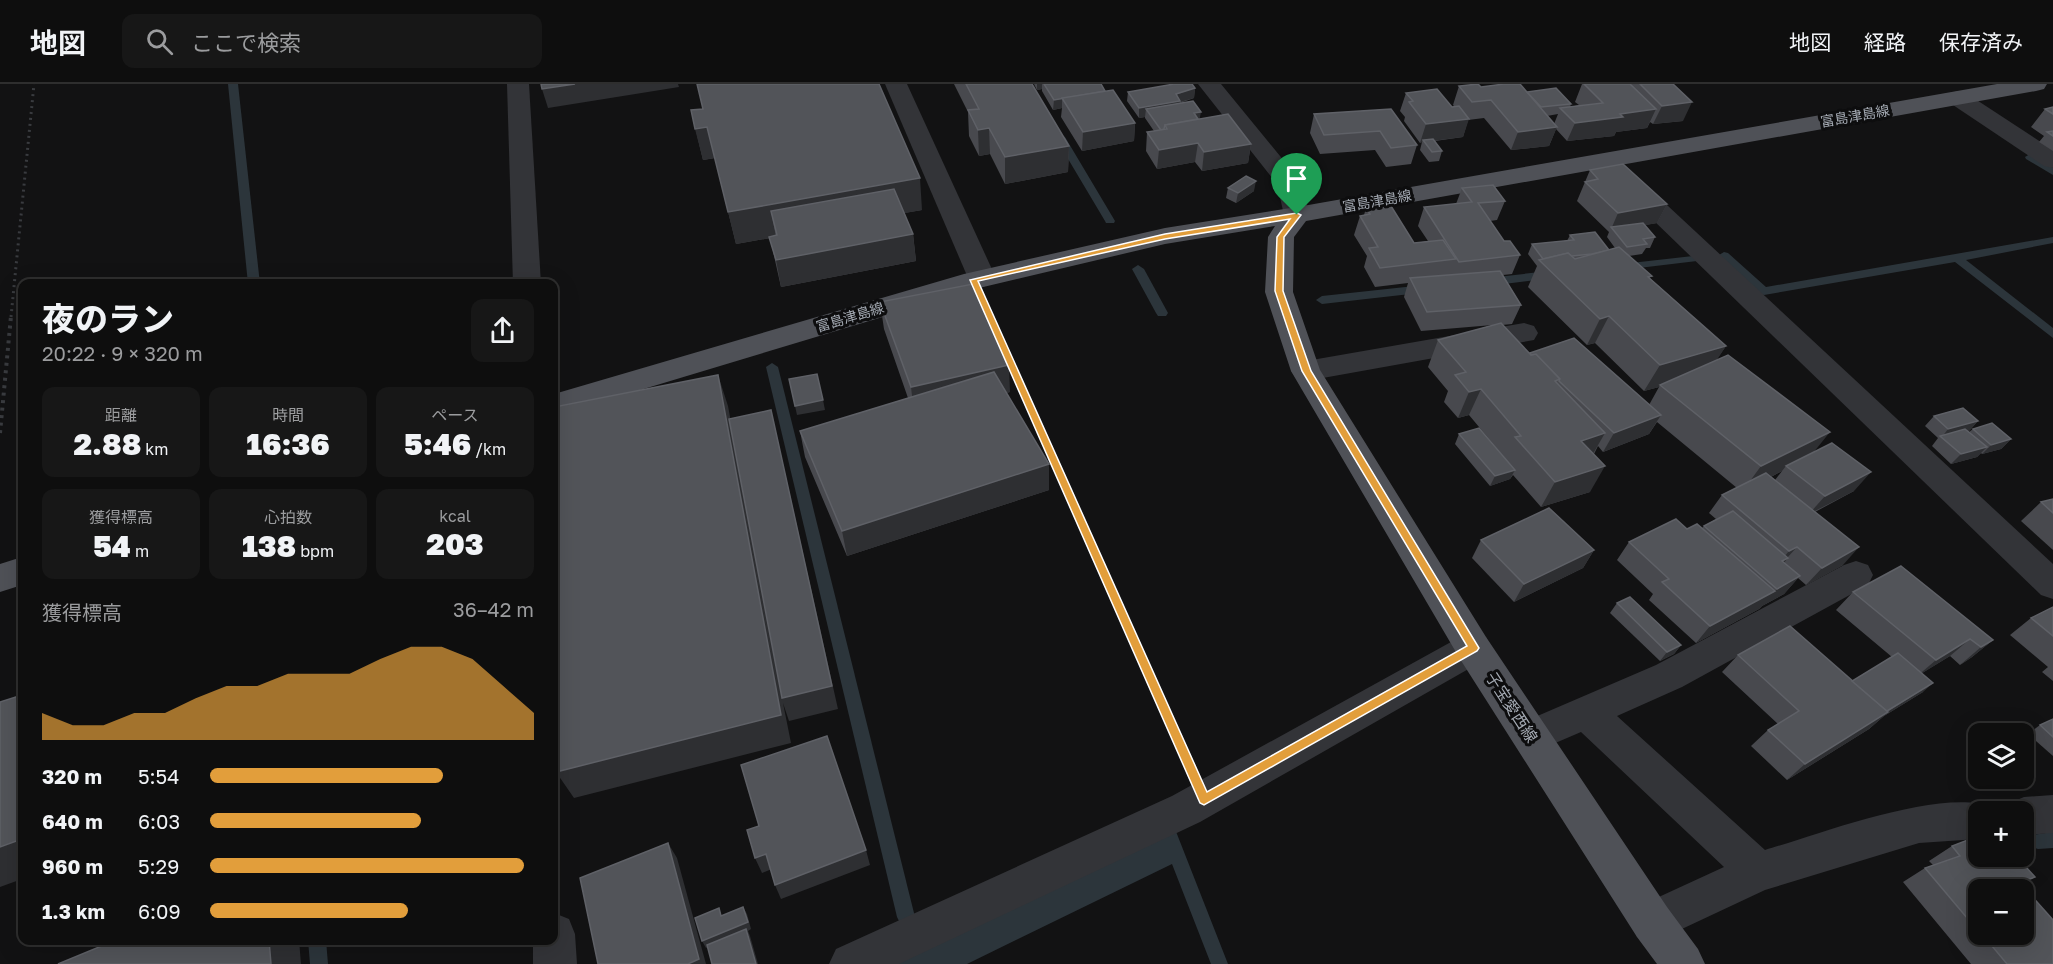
<!DOCTYPE html>
<html lang="ja">
<head>
<meta charset="utf-8">
<style>
	body { margin:0; font-family:"Golos Text","Noto Sans JP",sans-serif; background:#171717; color:#f1f3f6; height:100vh; display:flex; flex-direction:column; font-size:22px; white-space:nowrap }
	* { box-sizing:border-box; margin:0 }
	p { font-size:20px; color:#9b9c9e }
	.icon { flex:none; width:33px; height:33px; fill:none; stroke:currentColor; stroke-width:2; stroke-linecap:round; stroke-linejoin:round }
	.map { position:relative; flex:1; overflow:hidden }
	.details { position:absolute; left:18px; top:195px; width:540px; height:666px; display:flex; flex-direction:column; background:#0e0e0e; border-radius:12px; box-shadow:0 6px 24px #0002,0 0 0 2px #2e2e2e }
	.details>* { flex:none }
	.buttons { position:absolute; left:1968px; top:639px; display:grid; gap:12px }
	.buttons a { display:grid; place-items:center; width:66px; height:66px; border-radius:12px; background:#0e0e0e; box-shadow:0 6px 24px #0002,0 0 0 2px #2e2e2e; font-size:30px }
	.pin { position:absolute; display:grid; place-items:center; width:51px; height:51px; color:#fff; margin:-62px -26px; border-radius:50% 50% 50% 0; rotate:-45deg; box-shadow:0 0 6px #0007 }
	.pin .icon { rotate:45deg }
	.round { display:grid; place-items:center; flex:none; width:63px; height:63px; border-radius:12px; background:#171717 }
	.summary { display:flex; align-items:center; justify-content:space-between; height:102px; padding:0 24px }
	h1 { font-size:33px; font-weight:800; line-height:45px }
	.metrics { display:grid; grid-template-columns:repeat(3,1fr); gap:9px; height:102px; padding:6px 24px }
	.metrics div { display:grid; align-content:center; border-radius:12px; background:#171717; text-align:center }
	.metrics b { font-size:30px; font-weight:800 }
	.metrics small { font-size:16px; font-weight:400 }
	.metrics p { font-size:16px }
	.chart { height:168px; padding:12px 24px }
	.chart p { display:flex; justify-content:space-between }
	.chart svg { width:100%; height:108px; margin-top:6px; fill:#e29e3b; opacity:.7 }
	ul { padding:0 24px; list-style:none; font-size:20px }
	li { display:grid; grid-template-columns:96px 72px 1fr; align-items:center; height:45px }
	li i { height:15px; border-radius:8px; background:#e29e3b }
	header { display:flex; align-items:center; gap:36px; box-sizing:border-box; height:84px; padding:0 30px; background:#0e0e0e; border-bottom:2px solid #2e2e2e }
	header strong { font-size:28px }
	nav { display:flex; gap:33px; margin-inline-start:auto; font-size:21px }
	.search { width:420px; height:54px; background:#171717; display:flex; align-items:center; gap:15px; box-sizing:border-box; padding:0 21px; border-radius:12px; color:#9b9c9e; font-size:22px }
	.map>svg:first-child { display:block }
</style>
</head>
<body>
<header>
<strong>地図</strong>
<div class="search"><svg class="icon" aria-label="search" viewBox="0 0 24 24"><circle cx="10" cy="10" r="6"/><path d="M15 15l6 6"/></svg>ここで検索</div>
<nav><a>地図</a><a>経路</a><a>保存済み</a></nav>
</header>
<div class="map">
<svg width="2053" height="880" viewBox="0 0 2053 880">
	<rect width="100%" height="100%" fill="#121213"/>
	<polygon fill="#2c353b" points="1175,745 1228,880 1211,880 1172,780 967,880 895,880"/>
	<g fill="none" stroke-linecap="round" stroke-linejoin="round">
		<g fill="#2c353b" fill-rule="evenodd">
			<polygon points="228,0 238,0 260,200 248,200"/>
			<polygon points="1060,50 1065,53 1115,137 1114,139 1106,139 1105,137 1055,53"/>
			<polygon points="2030,70 2053,84 2053,91 2026,75 2025,73"/>
			<polygon points="2053,153 2053,159 1966,176 2053,244 2053,254 1955,178 1764,211 1760,210 1719,171 1724,168 1728,169 1766,203"/>
			<polygon points="1693,172 1697,173 1697,177 1622,186 1616,183 1622,180"/>
			<polygon points="1138,181 1144,185 1168,229 1166,232 1158,232 1156,229 1132,185"/>
			<polygon points="1549,187 1555,191 1553,194 1488,202 1482,198 1488,194"/>
			<polygon points="1424,201 1428,202 1428,208 1322,220 1316,216 1322,212"/>
			<polygon points="772,279 778,283 915,833 912,839 906,842 900,839 897,833 766,283"/>
			<polygon points="2053,748 2053,764 2038,765 2032,763 2030,757 2032,751"/>
			<polygon points="308,856 326,856 328,880 310,880"/>
		</g>
		<g stroke="#393b3f" stroke-width="3" stroke-dasharray="2 4" stroke-linecap="butt">
			<polyline points="987,225 991,233"/>
			<polyline points="11,233 34,0"/>
		</g>
		<g stroke="#393b3f" stroke-width="4" stroke-dasharray="3 4.5" stroke-linecap="butt">
			<polyline points="990,232 1119,522"/>
			<polyline points="0,349 11,232"/>
		</g>
		<polyline stroke="#393b3f" stroke-width="4.5" stroke-dasharray="4 5" stroke-linecap="butt" points="1118,521 1187,676"/>
		<g fill="#333438" fill-rule="evenodd">
			<polygon points="507,0 529,0 541,200 513,200"/>
			<polygon points="885,0 907,0 996,194 992,200 982,203 972,200 968,194"/>
			<polygon points="1198,0 1221,0 1298,94 1301,99 1310,131 1306,137 1297,139 1288,137 1284,131 1277,100"/>
			<polygon points="1958,7 1966,9 2053,66 2053,84 2044,82 1950,19 1947,14 1950,9"/>
			<polygon points="1630,93 1639,95 2053,480 2053,515 2041,511 1621,105 1618,100 1621,95"/>
			<polygon points="1524,239 1534,242 1538,249 1534,256 1306,297 1296,294 1291,287 1296,280 1306,277"/>
			<path d="M1856,477L1868,481L1873,491L1868,501L1682,603L1617,632L1765,766C1819,750 1942,703 1992,723L1994,728H1978V755L1919,759L1765,806L1652,859L1637,853L1631,838L1637,823L1724,783L1581,648L1532,669L1519,664L1513,652L1519,640L1656,581L1844,481Z"/>
			<polygon points="1473,549 1486,553 1491,564 1486,575 1200,738 899,880 829,880 836,865 1172,712 1460,553"/>
			<polygon points="2053,711 2053,749 2024,751 2024,728 2006,728 2010,719 2024,713"/>
			<polygon points="554,829 569,835 575,850 577,880 533,880 533,856 554,856"/>
		</g>
		<g fill="#4f5157" fill-rule="evenodd">
			<polygon points="1997,0 2047,0 2044,5 2036,7 1306,137 1294,153 1293,208 1320,286 1486,553 1667,823 1698,865 1705,880 1657,880 1637,853 1460,575 1291,287 1265,208 1268,153 1275,142 1165,160 979,204 554,332 554,310 964,190 1165,144 1297,123"/>
			<polygon points="22,473 22,501 0,508 0,480"/>
		</g>
	</g>
	<g fill="#48494e" fill-rule="evenodd">
		<polygon points="954,0 1032,0 1069,62 1068,88 1005,100 990,70 979,72 969,52 968,28"/>
		<polygon points="1034,0 1101,0 1105,7 1135,39 1134,57 1082,67 1061,33 1062,24 1053,26 1042,7 1042,5 1037,6"/>
		<path d="M1582,0H1673L1683,37L1653,40L1650,38L1647,44L1616,48L1614,52L1567,57L1556,45L1549,62L1511,66L1484,34L1468,36L1463,53L1435,57L1442,67L1439,77L1429,78L1420,66L1422,58L1420,59L1404,37L1405,33L1400,27L1406,9L1452,23H1455L1453,21L1459,2L1481,3L1527,8L1571,20L1570,23L1579,21L1575,18ZM1558,30L1554,40L1547,32Z"/>
		<polygon points="1195,4 1194,14 1180,19 1200,35 1251,60 1248,79 1202,87 1195,78 1157,85 1146,67 1147,48 1154,47 1145,34 1145,33 1139,34 1127,17 1128,8"/>
		<polygon points="2053,23 2053,67 2039,58 2044,52 2031,43 2045,25"/>
		<polygon points="1391,25 1417,61 1411,80 1386,83 1375,66 1320,70 1310,49 1314,30"/>
		<polygon points="691,26 922,126 904,129 913,150 916,177 781,203 770,154 736,160 715,74 703,76"/>
		<path d="M1590,86L1667,120L1657,139L1645,141L1655,153L1650,164H1646L1642,170L1629,172L1651,195L1726,262L1716,276L1854,407L1815,428L1843,481L1806,501L1798,494L1784,510L1762,522L1759,525L1696,559L1649,516L1653,510L1617,476L1629,458L1687,445L1702,444L1704,442L1716,435L1709,429L1722,411L1737,404L1657,338L1649,350L1603,368L1598,362L1594,370L1590,408L1541,423L1513,391L1510,395L1490,402L1455,360L1459,350L1505,374L1469,331L1458,334L1444,318L1448,307L1428,283L1438,256L1493,241L1421,247L1404,213L1408,199L1375,203L1364,183L1367,172L1354,151L1360,132L1364,131L1366,124L1414,159L1428,157L1418,142L1424,123L1456,120L1462,104L1505,117L1497,136L1490,137L1504,157L1520,171L1512,190L1503,191L1521,221L1512,240L1502,241L1529,269L1649,321L1659,303L1644,307L1595,259L1587,261L1528,203L1537,182L1528,170L1532,160L1567,157L1570,151L1609,166L1615,164L1607,153L1609,148L1577,117ZM1782,387L1775,396L1771,393Z"/>
		<polygon points="1228,104 1254,107 1236,119 1226,114"/>
		<polygon points="880,218 1010,308 1006,309 1049,406 847,472 805,373 800,347 908,314 884,245"/>
		<polygon points="1934,332 1978,337 1968,348 1969,348 1973,345 2011,355 2001,365 1982,370 1981,369 1977,373 1951,380 1932,362 1938,354 1925,342"/>
		<polygon points="2053,415 2053,466 2021,437 2041,418"/>
		<polygon points="1481,456 1594,466 1583,484 1514,518 1472,474"/>
		<polygon points="1853,508 1993,556 1972,573 1960,581 1950,572 1922,589 1923,608 1884,632 1869,645 1787,696 1751,662 1768,646 1778,640 1722,588 1738,571 1852,597 1892,573 1836,526"/>
		<polygon points="1617,519 1681,561 1674,570 1660,577 1610,529"/>
		<polygon points="2053,523 2053,597 2042,588 2048,583 2010,551 2031,534"/>
		<polygon points="2053,635 2053,672 2028,650 2040,641"/>
		<path d="M1952,762L2022,801L2053,880H1971L1903,798L1925,784L1933,781L1929,777ZM1978,806L2024,850H1978Z"/>
	</g>
	<g fill="#2e2f32">
		<polygon points="575,0 678,0 679,3 548,24 542,5"/>
		<polygon points="1037,0 1042,0 1042,5 1037,6"/>
		<polygon points="1195,4 1194,14 1180,18 1179,27 1146,25 1145,33 1139,34 1139,24"/>
		<polygon points="1062,15 1062,24 1053,26 1054,16"/>
		<polygon points="1692,18 1683,37 1653,40 1662,22"/>
		<polygon points="1656,25 1647,44 1616,48 1614,52 1567,57 1575,39 1620,30"/>
		<polygon points="1201,28 1199,38 1194,29"/>
		<polygon points="1469,35 1463,53 1424,58 1423,56 1422,58 1420,59 1426,40"/>
		<polygon points="1135,39 1134,57 1082,67 1083,48"/>
		<polygon points="707,43 715,74 703,76 695,45"/>
		<polygon points="1557,43 1549,62 1511,66 1518,48"/>
		<polygon points="989,44 990,70 979,72 978,46"/>
		<polygon points="1198,59 1195,78 1157,85 1159,66"/>
		<polygon points="1251,60 1248,79 1202,87 1204,68"/>
		<polygon points="1069,62 1068,88 1005,100 1005,73"/>
		<polygon points="920,94 922,126 777,152 771,127 776,153 736,160 728,128"/>
		<polygon points="1256,97 1254,107 1236,119 1238,109"/>
		<polygon points="1667,120 1657,139 1615,147 1612,143 1618,129"/>
		<polygon points="913,150 916,177 781,203 776,176"/>
		<polygon points="1609,232 1595,259 1587,261 1600,235"/>
		<polygon points="1726,262 1709,288 1660,301 1659,303 1644,307 1660,281"/>
		<polygon points="1009,281 1010,308 914,329 911,303"/>
		<polygon points="718,291 728,322 782,614 771,326 838,625 789,637 783,619 791,659 574,714 556,688"/>
		<polygon points="1481,305 1469,331 1458,334 1469,308"/>
		<polygon points="823,316 825,326 797,331 795,322"/>
		<polygon points="1661,331 1649,350 1603,368 1614,349"/>
		<polygon points="1978,337 1969,347 1943,354 1942,353 1948,345"/>
		<polygon points="1830,348 1809,374 1786,382 1782,387 1742,408 1761,382"/>
		<polygon points="1605,349 1590,375 1581,357"/>
		<polygon points="2011,355 2001,365 1982,370 1991,361"/>
		<polygon points="1987,363 1977,373 1951,380 1961,370"/>
		<polygon points="1049,380 1049,406 847,472 842,447"/>
		<polygon points="1605,382 1590,408 1541,423 1555,398"/>
		<polygon points="1515,386 1510,395 1490,402 1495,392"/>
		<polygon points="1871,388 1854,407 1809,430 1825,412"/>
		<polygon points="1797,463 1787,474 1788,474 1773,492 1774,485 1789,467"/>
		<polygon points="1859,463 1843,481 1806,501 1822,484"/>
		<polygon points="1594,466 1583,484 1514,518 1524,500"/>
		<polygon points="1800,492 1784,510 1762,522 1759,525 1696,559 1710,542 1774,508 1777,505"/>
		<polygon points="1970,555 1950,572 1916,593 1936,576"/>
		<polygon points="1993,556 1972,573 1960,581 1981,563"/>
		<polygon points="1681,561 1674,570 1660,577 1667,568"/>
		<polygon points="1933,599 1923,608 1884,632 1869,645 1787,696 1805,680"/>
		<polygon points="22,755 22,795 0,803 0,763"/>
		<polygon points="668,759 677,774 706,880 688,880"/>
		<polygon points="866,766 870,781 781,815 775,801"/>
		<polygon points="766,770 772,785 762,789 755,774"/>
		<polygon points="743,823 747,830 751,845 748,847 750,852 758,880 756,880 747,847 706,864 702,857"/>
		<polygon points="269,856 299,856 301,880 271,880"/>
	</g>
	<g fill="#525459" stroke="#5f6167" stroke-width="1.5">
		<polygon points="541,0 575,0 542,5"/>
		<polygon points="697,0 879,0 920,94 728,128 707,43 695,45 691,26 703,25"/>
		<polygon points="966,0 1032,0 1069,62 1005,73 989,44 978,46 968,26 979,25"/>
		<polygon points="1044,0 1101,0 1105,7 1054,16"/>
		<polygon points="1174,0 1192,0 1195,4 1176,10 1180,17 1139,24 1128,8"/>
		<polygon points="1478,0 1481,3 1504,0 1520,0 1557,43 1518,48 1491,16 1472,18 1459,2"/>
		<polygon points="1584,0 1630,0 1656,25 1620,30 1623,33 1575,39 1560,24 1603,19"/>
		<polygon points="1640,0 1673,0 1692,18 1662,22"/>
		<polygon points="1556,4 1571,20 1541,23 1527,8"/>
		<polygon points="1437,5 1452,23 1459,22 1469,35 1426,40 1409,18 1413,17 1406,9"/>
		<polygon points="1113,6 1135,39 1083,48 1062,14"/>
		<polygon points="1193,17 1201,28 1194,29 1198,35 1165,41 1164,45 1161,46 1146,25"/>
		<polygon points="2053,23 2053,30 2045,25"/>
		<polygon points="1391,25 1417,61 1391,64 1380,47 1324,51 1314,30"/>
		<polygon points="1228,30 1251,60 1204,68 1198,59 1159,66 1147,48 1167,45 1165,41"/>
		<polygon points="2053,47 2053,52 2047,48"/>
		<polygon points="1433,55 1442,67 1432,68 1423,56"/>
		<polygon points="1623,80 1667,120 1618,129 1585,98 1598,95 1590,86"/>
		<polygon points="1246,92 1256,97 1238,109 1228,104"/>
		<polygon points="1493,101 1505,117 1478,119 1504,157 1510,157 1520,171 1459,178 1424,123 1472,118 1462,104"/>
		<polygon points="894,105 913,150 776,176 769,153 777,151 771,127"/>
		<polygon points="1391,122 1414,159 1443,156 1456,175 1380,184 1369,164 1378,163 1360,132 1370,130 1366,124"/>
		<polygon points="1643,139 1655,153 1643,155 1647,160 1627,163 1611,143"/>
		<polygon points="1595,148 1609,166 1592,170 1572,172 1568,169 1543,175 1532,160 1574,156 1570,151"/>
		<polygon points="1619,163 1652,192 1648,193 1726,262 1660,281 1609,232 1600,235 1539,176 1568,169 1575,175"/>
		<polygon points="1500,187 1521,221 1427,228 1410,194"/>
		<polygon points="973,200 1009,281 911,303 880,218"/>
		<polygon points="1501,239 1531,271 1536,270 1560,295 1555,297 1605,349 1581,357 1605,382 1555,398 1515,353 1521,352 1481,305 1469,308 1455,291 1466,288 1438,256"/>
		<polygon points="1574,254 1661,331 1614,349 1559,297 1560,295 1536,270 1531,271 1530,269"/>
		<polygon points="1728,271 1830,348 1761,382 1660,301"/>
		<polygon points="994,288 1049,380 842,447 800,347"/>
		<polygon points="817,290 823,316 795,322 789,295"/>
		<polygon points="718,291 781,631 556,688 554,640 554,323"/>
		<polygon points="1963,324 1978,337 1948,345 1934,332"/>
		<polygon points="771,326 832,602 782,614 729,335"/>
		<polygon points="1992,339 2011,355 1991,361 1973,345"/>
		<polygon points="1479,344 1515,386 1495,392 1459,350"/>
		<polygon points="1965,345 1987,363 1961,370 1940,352"/>
		<polygon points="1832,359 1871,388 1825,412 1786,382"/>
		<polygon points="1766,389 1859,463 1822,484 1797,463 1789,467 1722,411"/>
		<polygon points="2053,415 2053,429 2041,418"/>
		<polygon points="1549,424 1594,466 1524,500 1481,456"/>
		<polygon points="1733,427 1788,474 1782,477 1800,492 1777,505 1704,442"/>
		<polygon points="1676,435 1687,445 1697,440 1775,507 1710,542 1662,498 1669,495 1629,458"/>
		<polygon points="1901,482 1993,556 1981,563 1970,555 1936,576 1853,508"/>
		<polygon points="1630,513 1681,561 1667,568 1617,519"/>
		<polygon points="2053,523 2053,552 2031,534"/>
		<polygon points="1790,542 1888,628 1805,680 1768,646 1799,627 1738,571"/>
		<polygon points="1898,569 1933,599 1887,627 1852,597"/>
		<polygon points="22,611 22,755 0,763 0,618"/>
		<polygon points="2053,635 2053,653 2040,641"/>
		<polygon points="827,652 866,766 775,801 766,770 755,774 747,746 759,742 741,681"/>
		<polygon points="1978,752 1978,772 2016,772 2035,793 2020,799 2053,836 2053,880 2007,880 1982,850 2024,850 2024,806 1978,806 1978,847 1925,784 1960,772 1952,762"/>
		<polygon points="668,759 699,875 688,880 598,880 580,794"/>
		<polygon points="743,823 748,838 702,857 695,834 719,824 721,832"/>
		<polygon points="746,845 756,880 712,880 707,861"/>
		<polygon points="116,856 269,856 271,880 58,880"/>
	</g>
	<path fill="#e29e3b" stroke="#fff" stroke-width="1.5" fill-rule="evenodd" d="M1297,129L1301,131L1284,153L1283,207L1311,287L1479,564L1477,567L1204,721L1200,719L970,196L1165,150ZM1290,135L1277,153L1275,207L1302,287L1467,562L1207,708L978,197L1165,155Z"/>
	<g text-anchor="middle" stroke-width="6" stroke-linejoin="round" paint-order="stroke">
		<g font-size="14" fill="#a4aab3" stroke="#0d0d0e">
			<text transform="translate(1855 32) rotate(-10)" y="5">富島津島線</text>
			<text transform="translate(1377 117) rotate(-10)" y="5">富島津島線</text>
			<text transform="translate(850 233) rotate(-17)" y="5">富島津島線</text>
		</g>
		<g font-size="16" fill="#a4aab3" stroke="#0d0d0e">
			<text transform="translate(1512 623) rotate(57)" y="6">子宝愛西線</text>
		</g>
	</g>
</svg>
<div class="buttons">
<a><svg class="icon" aria-label="layers" viewBox="0 0 24 24"><path d="M12 4l9 5-9 5-9-5zM3 14l9 5 9-5"/></svg></a>
<a>+</a>
<a>−</a>
</div>
<div class="pin" style="left:1297px;top:131px;background:#1e9e55"><svg class="icon" aria-label="arrive" viewBox="0 0 24 24"><path d="M6 21V4h12l-3 4 3 4H6"/></svg></div>
<section class="details">
<div class="summary"><div><h1>夜のラン</h1><p>20:22 · 9 × 320 m</p></div><a class="round"><svg class="icon" aria-label="share" viewBox="0 0 24 24"><path d="M12 15V3M7 8l5-5 5 5M5 13v7h14v-7"/></svg></a></div>
<div class="metrics">
<div><p>距離</p><b>2.88<small> km</small></b></div>
<div><p>時間</p><b>16:36</b></div>
<div><p>ペース</p><b>5:46<small> /km</small></b></div>
</div>
<div class="metrics">
<div><p>獲得標高</p><b>54<small> m</small></b></div>
<div><p>心拍数</p><b>138<small> bpm</small></b></div>
<div><p>kcal</p><b>203</b></div>
</div>
<div class="chart"><p><span>獲得標高</span>36–42 m</p>
<svg viewBox="0 0 160 44" preserveAspectRatio="none"><path d="M0 44V33L10 38L20 38L30 33L40 33L50 27L60 22L70 22L80 17L90 17L100 17L110 11L120 6L130 6L140 11L150 22L160 33V44z"/></svg>
</div>
<ul>
<li><b>320 m</b>5:54<i style="width:72%"></i></li>
<li><b>640 m</b>6:03<i style="width:65%"></i></li>
<li><b>960 m</b>5:29<i style="width:97%"></i></li>
<li><b>1.3 km</b>6:09<i style="width:61%"></i></li>
</ul>
</section>
</div>
</body>
</html>
